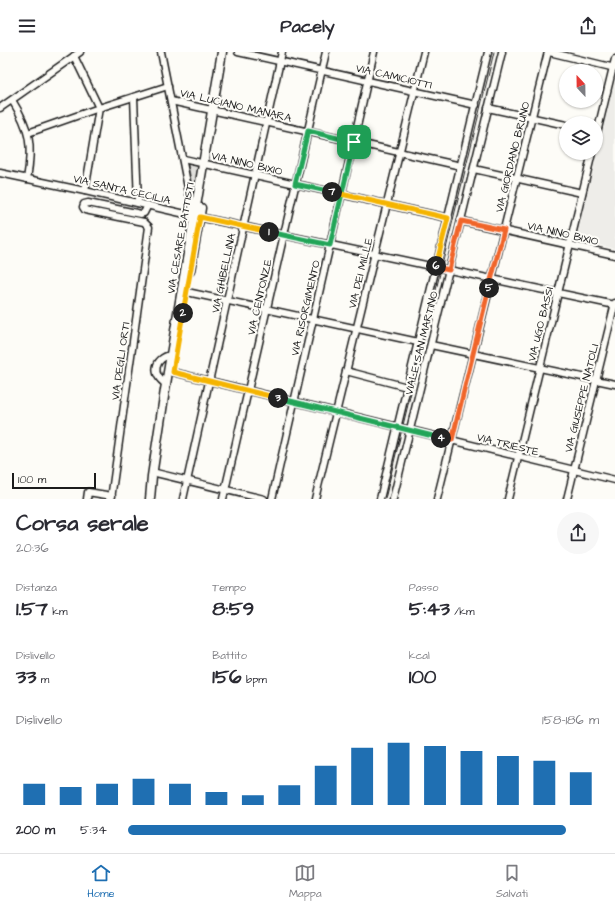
<!DOCTYPE html>
<html lang="it">
<head>
<meta charset="utf-8">
<style>
	body { margin:0; font-family:"Architects Daughter",sans-serif; background:#f7f7f7; color:#2b2b33; height:100vh; display:flex; flex-direction:column; font-size:15px; white-space:nowrap }
	* { box-sizing:border-box; margin:0 }
	p { font-size:13px; color:#7c7c81 }
	.icon { flex:none; width:22px; height:22px; fill:none; stroke:currentColor; stroke-width:2; stroke-linecap:round; stroke-linejoin:round }
	.map { position:relative; height:447px; overflow:hidden }
	.details { display:flex; flex-direction:column; background:#fff; flex:1 }
	.details>* { flex:none }
	.needle { width:26px; rotate:338deg }
	.fabs { position:absolute; left:559px; top:12px; display:grid; gap:8px }
	.fabs a { display:grid; place-items:center; width:44px; height:44px; border-radius:50%; background:#fff; box-shadow:0 1px 3px #0004; font-size:20px }
	.scale { position:absolute; left:12px; bottom:10px; width:84px; box-sizing:border-box; padding-left:4px; border:2px solid #1c1c1c; border-top:0; font-size:11px; line-height:14px; white-space:nowrap; color:#1c1c1c; -webkit-text-stroke:3px #fdfcf7; paint-order:stroke }
	.pin { position:absolute; display:grid; place-items:center; width:34px; height:34px; color:#fff; margin:-17px; border-radius:8px; box-shadow:0 2px 6px #0006 }
	.km { position:absolute; width:20px; height:20px; margin:-10px; border-radius:50%; background:#222; color:#fff; font-size:11px; line-height:20px; text-align:center }
	.round { display:grid; place-items:center; flex:none; width:42px; height:42px; border-radius:21px; background:#f7f7f7 }
	.overview { display:flex; align-items:center; justify-content:space-between; height:68px; padding:0 16px }
	h1 { font-size:22px; font-weight:700; line-height:30px }
	.stats { display:grid; grid-template-columns:repeat(3,1fr); gap:6px; height:68px; padding:4px 16px }
	.stats div { display:grid; align-content:center }
	.stats b { font-size:20px; font-weight:700 }
	.stats small { font-size:11px; font-weight:400 }
	.stats p { font-size:11px }
	.chart { height:112px; padding:8px 16px }
	.chart p { display:flex; justify-content:space-between }
	.chart svg { width:100%; height:72px; margin-top:4px; stroke:#1f6fb2; stroke-width:6 }
	ul { padding:0 16px; list-style:none; font-size:13px }
	li { display:grid; grid-template-columns:64px 48px 1fr; align-items:center; height:30px }
	li i { height:10px; border-radius:5px; background:#1f6fb2 }
	header { display:flex; justify-content:space-between; align-items:center; height:52px; padding:0 16px; background:#fff; font-size:18px; font-weight:700 }
	.tab-bar { display:flex; justify-content:space-around; align-items:center; height:56px; border-top:1px solid #e1e1e2; background:#fff; font-size:11px; color:#7c7c81 }
	.tab-bar a { display:grid; justify-items:center; gap:2px }
	.tab-bar .on { color:#1f6fb2 }
	.map>svg:first-child { display:block }
</style>
</head>
<body>
<header><svg class="icon" aria-label="menu" viewBox="0 0 24 24"><path d="M4 6h16M4 12h16M4 18h16"/></svg>Pacely<svg class="icon" aria-label="share" viewBox="0 0 24 24"><path d="M12 15V3M7 8l5-5 5 5M5 13v7h14v-7"/></svg></header>
<div class="map">
<svg width="615" height="447" viewBox="0 0 615 447">
	<rect width="100%" height="100%" fill="#fdfcf7"/>
	<filter id="ink" filterUnits="userSpaceOnUse"><feTurbulence type="fractalNoise" baseFrequency=".025" numOctaves="2"/><feDisplacementMap in="SourceGraphic" scale="8" xChannelSelector="R" yChannelSelector="G"/><feConvolveMatrix kernelMatrix="1 2 1 2 8 2 1 2 1" color-interpolation-filters="sRGB"/></filter>
	<g filter="url(#ink)">
		<polygon fill="#eeede9" points="615,27 615,197 576,188"/>
		<polygon fill="#e0dfdb" stroke="#7e7e7c" points="188,112 201,115 194,144"/>
		<g fill="none" stroke-linecap="round" stroke-linejoin="round">
			<defs>
				<g id="minor">
					<polyline points="161,0 193,161"/>
					<polyline points="238,0 476,53"/>
					<polyline points="549,0 615,16"/>
					<polyline points="74,4 99,56 85,139"/>
					<polyline points="134,45 138,151"/>
					<path d="M12,48C30,77 33,93 27,127"/>
					<polyline points="171,49 461,114"/>
					<polyline points="0,56 80,0"/>
					<polyline points="488,56 566,73"/>
					<polyline points="28,81 99,56 168,34"/>
					<polyline points="596,85 615,7"/>
					<polyline points="183,107 448,166"/>
					<polyline points="474,117 582,141"/>
					<polyline points="0,121 85,139 194,164 615,253"/>
					<polyline points="461,169 615,203"/>
					<polyline points="187,240 418,290"/>
					<polyline points="431,293 615,332"/>
					<polyline points="346,319 407,335"/>
					<polyline points="173,320 615,428"/>
					<path d="M166,332C151,323 154,306 171,303"/>
					<polyline points="156,421 264,447"/>
					<polyline points="87,447 88,440 112,444"/>
					<polyline points="111,447 149,175 144,170 85,158 83,155 84,152 88,151 141,162 144,161 148,153"/>
					<polyline points="183,447 282,0"/>
					<polyline points="223,447 326,0"/>
					<polyline points="272,447 374,0"/>
					<polyline points="315,447 424,0"/>
					<polyline points="380,447 488,0"/>
					<polyline points="393,447 502,0"/>
					<polyline points="437,447 548,0"/>
					<polyline points="508,447 592,101"/>
					<polyline points="567,447 615,251"/>
				</g>
				<g id="major">
					<polyline points="190,219 201,156"/>
					<polyline points="150,447 152,424 165,338 222,0"/>
				</g>
			</defs>
			<use href="#minor" stroke="#1c1c1c" stroke-width="9"/>
			<use href="#major" stroke="#1c1c1c" stroke-width="11"/>
			<use href="#minor" stroke="#fdfcf7" stroke-width="6"/>
			<use href="#major" stroke="#fdfcf7" stroke-width="8"/>
			<polyline stroke="#1c1c1c" stroke-width="1" points="385,447 494,0"/>
		</g>
	</g>
	<g fill="none" stroke-linecap="round" stroke-linejoin="round" filter="url(#ink)">
		<defs>
			<polyline id="split-1" points="269,180 330,193 354,90"/>
			<polyline id="split-2" points="183,261 200,165 269,180"/>
			<polyline id="split-3" points="183,261 173,320 278,346"/>
			<polyline id="split-4" points="278,346 441,386"/>
			<polyline id="split-5" points="441,386 452,388 489,236"/>
			<polyline id="split-6" points="436,214 436,215 449,218 461,169 504,178 489,236"/>
			<polyline id="split-7" points="332,140 448,166 436,214"/>
			<polyline id="split-8" points="332,140 295,132 308,79 354,90"/>
		</defs>
		<use href="#split-1" stroke="#fff" stroke-width="8"/>
		<use href="#split-2" stroke="#fff" stroke-width="8"/>
		<use href="#split-3" stroke="#fff" stroke-width="8"/>
		<use href="#split-4" stroke="#fff" stroke-width="8"/>
		<use href="#split-5" stroke="#fff" stroke-width="8"/>
		<use href="#split-6" stroke="#fff" stroke-width="8"/>
		<use href="#split-7" stroke="#fff" stroke-width="8"/>
		<use href="#split-8" stroke="#fff" stroke-width="8"/>
		<use href="#split-1" stroke="#22a559" stroke-width="5"/>
		<use href="#split-2" stroke="#f5b400" stroke-width="5"/>
		<use href="#split-3" stroke="#f5b400" stroke-width="5"/>
		<use href="#split-4" stroke="#22a559" stroke-width="5"/>
		<use href="#split-5" stroke="#f0652b" stroke-width="5"/>
		<use href="#split-6" stroke="#f0652b" stroke-width="5"/>
		<use href="#split-7" stroke="#f5b400" stroke-width="5"/>
		<use href="#split-8" stroke="#22a559" stroke-width="5"/>
	</g>
	<g text-anchor="middle" stroke-width="4" stroke-linejoin="round" paint-order="stroke">
		<g font-size="11" fill="#1c1c1c" stroke="#fdfcf7">
			<text transform="translate(394 24) rotate(13)" y="4">VIA CAMICIOTTI</text>
			<text transform="translate(236 53) rotate(13)" y="4">VIA LUCIANO MANARA</text>
			<text transform="translate(512 105) rotate(-76)" y="4">VIA GIORDANO BRUNO</text>
			<text transform="translate(247 111) rotate(13)" y="4">VIA NINO BIXIO</text>
			<text transform="translate(122 137) rotate(13)" y="4">VIA SANTA CECILIA</text>
			<text transform="translate(563 181) rotate(13)" y="4">VIA NINO BIXIO</text>
			<text transform="translate(180 186) rotate(-80)" y="4">VIA CESARE BATTISTI</text>
			<text transform="translate(223 221) rotate(-78)" y="4">VIA GHIBELLINA</text>
			<text transform="translate(360 221) rotate(-76)" y="4">VIA DEI MILLE</text>
			<text transform="translate(259 245) rotate(-77)" y="4">VIA CENTONZE</text>
			<text transform="translate(305 256) rotate(-77)" y="4">VIA RISORGIMENTO</text>
			<text transform="translate(540 272) rotate(-76)" y="4">VIA UGO BASSI</text>
			<text transform="translate(421 291) rotate(-76)" y="4">VIALE SAN MARTINO</text>
			<text transform="translate(120 309) rotate(-82)" y="4">VIA DEGLI ORTI</text>
			<text transform="translate(581 346) rotate(-76)" y="4">VIA GIUSEPPE NATOLI</text>
			<text transform="translate(508 392) rotate(14)" y="4">VIA TRIESTE</text>
		</g>
	</g>
</svg>
<div class="fabs">
<a><svg class="needle" viewBox="-14 -14 28 28"><path d="M0-13l5 13h-10z" fill="#e53935"/><path d="M0 13l5-13h-10z" fill="#7c7c81"/></svg></a>
<a><svg class="icon" aria-label="layers" viewBox="0 0 24 24"><path d="M12 4l9 5-9 5-9-5zM3 14l9 5 9-5"/></svg></a>
</div>
<div class="scale">100 m</div>
<div class="pin" style="left:354px;top:90px;background:#1e9e55"><svg class="icon" aria-label="arrive" viewBox="0 0 24 24"><path d="M6 21V4h12l-3 4 3 4H6"/></svg></div>
<b class="km" style="left:269px;top:180px">1</b>
<b class="km" style="left:183px;top:261px">2</b>
<b class="km" style="left:278px;top:346px">3</b>
<b class="km" style="left:441px;top:386px">4</b>
<b class="km" style="left:489px;top:236px">5</b>
<b class="km" style="left:436px;top:214px">6</b>
<b class="km" style="left:332px;top:140px">7</b>
</div>
<section class="details">
<div class="overview"><div><h1>Corsa serale</h1><p>20:36</p></div><a class="round"><svg class="icon" aria-label="share" viewBox="0 0 24 24"><path d="M12 15V3M7 8l5-5 5 5M5 13v7h14v-7"/></svg></a></div>
<div class="stats">
<div><p>Distanza</p><b>1.57<small> km</small></b></div>
<div><p>Tempo</p><b>8:59</b></div>
<div><p>Passo</p><b>5:43<small> /km</small></b></div>
</div>
<div class="stats">
<div><p>Dislivello</p><b>33<small> m</small></b></div>
<div><p>Battito</p><b>156<small> bpm</small></b></div>
<div><p>kcal</p><b>100</b></div>
</div>
<div class="chart"><p><span>Dislivello</span>158–186 m</p>
<svg viewBox="0 0 160 44" preserveAspectRatio="none"><path d="M5 44V31M15 44V33M25 44V31M35 44V28M45 44V31M55 44V36M65 44V38M75 44V32M85 44V20M95 44V9M105 44V6M115 44V8M125 44V11M135 44V14M145 44V17M155 44V24"/></svg>
</div>
<ul>
<li><b>200 m</b>5:34<i style="width:93%"></i></li>
</ul>
</section>
<nav class="tab-bar">
<a class="on"><svg class="icon" aria-label="home" viewBox="0 0 24 24"><path d="M3 11l9-7 9 7M6 9v11h12V9"/></svg>Home</a>
<a><svg class="icon" aria-label="map" viewBox="0 0 24 24"><path d="M3 6l6-2 6 2 6-2v14l-6 2-6-2-6 2zM9 4v14M15 6v14"/></svg>Mappa</a>
<a><svg class="icon" aria-label="saved" viewBox="0 0 24 24"><path d="M7 4h10v16l-5-4-5 4z"/></svg>Salvati</a>
</nav>
</body>
</html>
